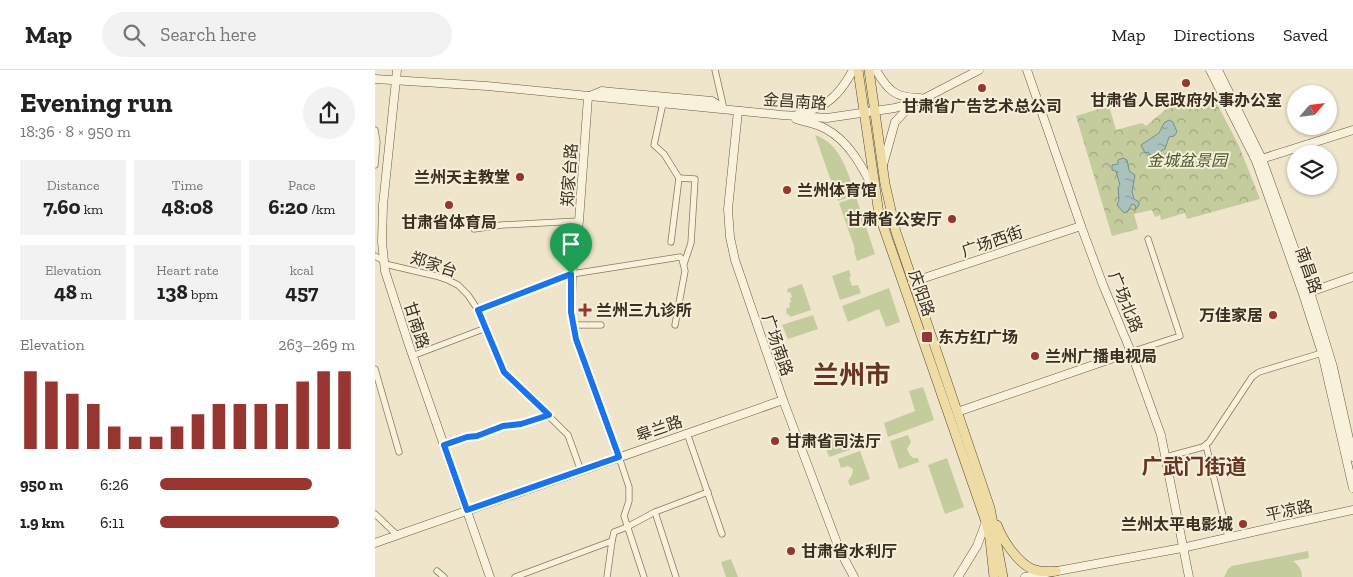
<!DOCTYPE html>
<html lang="en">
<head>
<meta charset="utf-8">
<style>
	body { margin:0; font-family:"Zilla Slab","Noto Sans SC",serif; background:#f2f2f2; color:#222; height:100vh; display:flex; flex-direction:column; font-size:19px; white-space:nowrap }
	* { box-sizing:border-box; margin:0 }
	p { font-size:16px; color:#767676 }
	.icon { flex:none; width:28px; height:28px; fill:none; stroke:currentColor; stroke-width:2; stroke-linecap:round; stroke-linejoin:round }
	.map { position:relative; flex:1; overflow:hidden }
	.details { display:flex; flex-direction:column; background:#fff; width:375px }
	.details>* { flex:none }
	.needle { width:32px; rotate:62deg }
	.fabs { position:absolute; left:912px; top:15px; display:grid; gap:10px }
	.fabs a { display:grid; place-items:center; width:50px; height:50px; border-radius:50%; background:#fff; box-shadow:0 1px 4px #0004; font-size:25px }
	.pin { position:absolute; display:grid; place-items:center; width:42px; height:42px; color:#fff; margin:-51px -21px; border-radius:50% 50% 50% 0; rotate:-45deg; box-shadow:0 0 5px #0007 }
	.pin .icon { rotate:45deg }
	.round { display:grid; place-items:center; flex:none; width:52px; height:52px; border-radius:26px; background:#f2f2f2 }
	.head { display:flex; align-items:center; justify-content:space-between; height:85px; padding:0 20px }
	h1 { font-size:28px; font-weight:800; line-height:38px }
	.stats { display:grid; grid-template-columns:repeat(3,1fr); gap:8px; height:85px; padding:5px 20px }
	.stats div { display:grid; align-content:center; border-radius:0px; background:#f2f2f2; text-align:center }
	.stats b { font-size:21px; font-weight:800 }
	.stats small { font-size:14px; font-weight:400 }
	.stats p { font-size:14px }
	.chart { height:140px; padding:10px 20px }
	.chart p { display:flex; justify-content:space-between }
	.chart svg { width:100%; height:90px; margin-top:5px; stroke:#973630; stroke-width:6 }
	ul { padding:0 20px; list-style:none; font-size:16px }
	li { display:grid; grid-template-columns:80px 60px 1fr; align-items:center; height:38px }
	li i { height:12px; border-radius:6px; background:#973630 }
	header { display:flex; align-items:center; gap:30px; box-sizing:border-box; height:70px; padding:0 25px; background:#fff; border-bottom:1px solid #e0e0e0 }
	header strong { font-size:24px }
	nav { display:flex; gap:28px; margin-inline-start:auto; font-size:18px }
	.search { width:350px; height:45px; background:#f2f2f2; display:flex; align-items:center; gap:12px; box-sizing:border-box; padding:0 18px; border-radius:28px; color:#767676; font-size:19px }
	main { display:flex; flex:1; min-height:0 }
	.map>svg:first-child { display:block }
</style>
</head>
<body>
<header>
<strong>Map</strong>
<div class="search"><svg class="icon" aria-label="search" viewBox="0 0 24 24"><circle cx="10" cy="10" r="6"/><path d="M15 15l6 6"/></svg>Search here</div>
<nav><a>Map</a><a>Directions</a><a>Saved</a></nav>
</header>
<main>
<section class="details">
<div class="head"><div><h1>Evening run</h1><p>18:36 · 8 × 950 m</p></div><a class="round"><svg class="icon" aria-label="share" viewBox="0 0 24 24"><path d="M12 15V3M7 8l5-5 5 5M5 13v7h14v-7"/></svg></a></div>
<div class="stats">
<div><p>Distance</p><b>7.60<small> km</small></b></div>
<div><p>Time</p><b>48:08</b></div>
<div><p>Pace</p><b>6:20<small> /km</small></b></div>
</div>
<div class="stats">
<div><p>Elevation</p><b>48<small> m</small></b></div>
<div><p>Heart rate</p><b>138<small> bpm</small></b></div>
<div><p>kcal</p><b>457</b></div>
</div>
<div class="chart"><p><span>Elevation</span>263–269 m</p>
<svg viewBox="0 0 160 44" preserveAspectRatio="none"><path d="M5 44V6M15 44V11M25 44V17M35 44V22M45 44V33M55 44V38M65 44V38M75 44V33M85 44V27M95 44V22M105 44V22M115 44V22M125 44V22M135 44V11M145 44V6M155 44V6"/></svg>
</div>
<ul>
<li><b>950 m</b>6:26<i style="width:78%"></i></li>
<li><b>1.9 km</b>6:11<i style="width:92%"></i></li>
</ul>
</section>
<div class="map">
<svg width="978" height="507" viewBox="0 0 978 507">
	<defs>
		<pattern id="forest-crowns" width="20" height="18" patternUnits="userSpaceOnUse" patternTransform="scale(1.25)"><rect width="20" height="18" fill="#c4cc9d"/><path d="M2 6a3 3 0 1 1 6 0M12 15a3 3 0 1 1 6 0" fill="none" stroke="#a0a680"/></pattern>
		<pattern id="water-ripples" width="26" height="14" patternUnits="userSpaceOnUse" patternTransform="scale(1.25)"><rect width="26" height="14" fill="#aac2bd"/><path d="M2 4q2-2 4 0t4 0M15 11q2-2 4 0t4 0" fill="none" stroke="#8c9e99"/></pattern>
	</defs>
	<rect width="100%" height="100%" fill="#eee5ca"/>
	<polygon fill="url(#forest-crowns)" points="839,28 864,76 885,129 812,149 810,143 786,150 785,145 780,147 777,140 759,144 763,159 737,166 701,46 734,36 741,60 767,53 771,56 790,40 810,32"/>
	<g fill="#c4cc9d">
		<path d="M440,65C465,73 473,102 480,125L463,131Z"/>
		<polygon points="481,127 500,184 482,191 479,181 480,179 464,133"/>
		<polygon points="474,200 476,206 474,207 477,216 483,215 486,223 465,230 457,206"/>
		<polygon points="427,214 436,240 415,247 414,244 412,245 411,239 415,237 414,233 416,232 415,228 417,227 415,222 413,223 412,219"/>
		<polygon points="514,218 525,252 511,257 504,239 473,252 467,236"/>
		<polygon points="438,245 443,259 413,269 407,255"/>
		<polygon points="548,317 559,350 513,367 509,353 540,341 534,321"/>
		<polygon points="479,363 483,377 454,387 449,373"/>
		<polygon points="533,365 536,372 532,379 535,385 538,388 543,388 544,392 524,399 515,371"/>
		<polygon points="485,381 495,409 475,416 473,411 477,405 478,399 473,396 466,398 463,389"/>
		<polygon points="572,388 589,437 570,444 553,395"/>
		<path d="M933,481L934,488L918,491C924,496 927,499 927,507H849L853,499L857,496Z"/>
		<polygon points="356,489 363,507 351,507 346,492"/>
	</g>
	<g fill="url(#water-ripples)" stroke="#71918b">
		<polygon points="794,50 798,52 802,62 799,66 794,67 790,79 786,81 783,87 785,93 784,95 775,98 774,95 778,93 773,82 770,83 766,75 784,63 789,53"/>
		<polygon points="748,88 752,90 754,100 755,102 760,105 757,122 759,129 764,132 764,135 760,140 761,136 757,134 753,141 749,143 742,135 744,130 743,117 745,115 741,101 737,100 737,95 743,94 743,90"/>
	</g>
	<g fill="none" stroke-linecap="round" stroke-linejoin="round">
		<defs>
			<g id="street">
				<polyline points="340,0 349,39"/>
				<polyline points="288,33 279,75 289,84 304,108 296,172"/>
				<polyline points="0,60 2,72 0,95"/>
				<polyline points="304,108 320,109 316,173 309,194"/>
				<polyline points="99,159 127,155 204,151"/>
				<polyline points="0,186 9,191"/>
				<polyline points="10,194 61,206 73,210 83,215 93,225 103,240 129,302 193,365 206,401"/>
				<polyline points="103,240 197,204 305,187 307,189 310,201 300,255"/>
				<polyline points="198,255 226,255"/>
				<polyline points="756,282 805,266 773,169"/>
				<polyline points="37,286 111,258"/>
				<polyline points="0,299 24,382"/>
				<polyline points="312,363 347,464"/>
				<polyline points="69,375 92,367 102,366 128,356 146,354 174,345"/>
				<polyline points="831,375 853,467"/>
				<polyline points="244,387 254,417 254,431 249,446 269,507"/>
				<polyline points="791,387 828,377 834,372 877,307 884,302 947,283"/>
				<polyline points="280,442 301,507"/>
				<polyline points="0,444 22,465"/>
				<polyline points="62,501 69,507"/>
				<polyline points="140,507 237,471 239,462 252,457 280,442 333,422"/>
				<polyline points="232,507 237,471"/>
			</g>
			<g id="secondary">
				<polyline points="22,0 8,135 7,172 10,201 34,275 115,507"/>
				<path d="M501,0C513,21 521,28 545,28"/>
				<polyline points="652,0 706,156 728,215 756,282 786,365 814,507"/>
				<polyline points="835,0 881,91 928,224 947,283 978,418"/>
				<polyline points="843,0 887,89 935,222 958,297 978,387"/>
				<polyline points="0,9 112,16 407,45 452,48 520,38 537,33 550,28 604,0"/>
				<polyline points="215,26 227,21 236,22 337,31 348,38"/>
				<polyline points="213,27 204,151 197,204 196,242 201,269 244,387"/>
				<polyline points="363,41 353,139 355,167 360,190 408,330 465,481 479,507"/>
				<path d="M424,43C451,39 465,24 478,0"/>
				<path d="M421,49C430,52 442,54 451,59C474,71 488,98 499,120"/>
				<polyline points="883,90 978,60"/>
				<polyline points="508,95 520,52 536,35"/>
				<polyline points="537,212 706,156"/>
				<polyline points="935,222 978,207"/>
				<polyline points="582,342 756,282"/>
				<polyline points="0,473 408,330"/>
				<polyline points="583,507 602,476 611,452"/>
				<polyline points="650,507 807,478 904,456 978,440"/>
			</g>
			<g id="primary">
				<polyline points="483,0 504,144 611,452 615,469 619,507"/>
				<polyline points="494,0 510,114 521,162 615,438 628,507"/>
				<path d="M622,455C627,469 642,492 657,499C665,502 673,502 681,501"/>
			</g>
		</defs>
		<use href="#street" stroke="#8a785e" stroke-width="7"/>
		<use href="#secondary" stroke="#6c5941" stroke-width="9"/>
		<use href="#primary" stroke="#584632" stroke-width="10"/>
		<use href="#street" stroke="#f8f2dd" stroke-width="5.5"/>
		<use href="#secondary" stroke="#f8f2dd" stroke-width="8"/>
		<use href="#primary" stroke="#eedca4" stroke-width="9"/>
	</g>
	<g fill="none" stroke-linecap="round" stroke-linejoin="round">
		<defs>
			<polygon id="route" points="196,204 196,242 201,269 244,387 92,440 69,375 92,367 102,366 128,356 146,354 174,345 129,302 103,240"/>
		</defs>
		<use href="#route" stroke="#fff" stroke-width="10"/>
		<use href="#route" stroke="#1a73e8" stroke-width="6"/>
	</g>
	<g fill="#973630" stroke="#f5efd9" stroke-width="2">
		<circle cx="811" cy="13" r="5"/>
		<circle cx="607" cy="18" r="5"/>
		<circle cx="145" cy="107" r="5"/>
		<circle cx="412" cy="120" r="5"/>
		<circle cx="74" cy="135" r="5"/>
		<circle cx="577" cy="149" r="5"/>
		<path d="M207.5 232.5h5v5h5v5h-5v5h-5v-5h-5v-5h5z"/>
		<circle cx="898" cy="245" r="5"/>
		<rect x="546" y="261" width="12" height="12" rx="2.5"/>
		<circle cx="660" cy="286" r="5"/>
		<circle cx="400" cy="371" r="5"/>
		<circle cx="868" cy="454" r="5"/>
		<circle cx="416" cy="481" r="5"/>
	</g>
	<g text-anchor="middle" stroke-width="4" stroke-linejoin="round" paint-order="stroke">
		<g font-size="16" font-weight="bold" fill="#3b2f21" stroke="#f5efd9" text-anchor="start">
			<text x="811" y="36" text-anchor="middle">甘肃省人民政府外事办公室</text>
			<text x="607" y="42" text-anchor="middle">甘肃省广告艺术总公司</text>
			<text x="135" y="113" text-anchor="end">兰州天主教堂</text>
			<text x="422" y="126">兰州体育馆</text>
			<text x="567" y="155" text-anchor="end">甘肃省公安厅</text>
			<text x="74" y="158" text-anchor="middle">甘肃省体育局</text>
			<text x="221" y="246">兰州三九诊所</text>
			<text x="888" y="251" text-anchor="end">万佳家居</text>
			<text x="563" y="273">东方红广场</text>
			<text x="670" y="292">兰州广播电视局</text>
			<text x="410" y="377">甘肃省司法厅</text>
			<text x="858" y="460" text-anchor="end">兰州太平电影城</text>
			<text x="426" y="487">甘肃省水利厅</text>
		</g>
		<g font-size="16" fill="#3b2f21" stroke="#f5efd9">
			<text transform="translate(420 31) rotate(4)" y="6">金昌南路</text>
			<text transform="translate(194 105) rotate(-86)" y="6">郑家台路</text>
			<text transform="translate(617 171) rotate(-19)" y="6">广场西街</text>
			<text transform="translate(59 194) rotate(18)" y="6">郑家台</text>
			<text transform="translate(934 200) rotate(71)" y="6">南昌路</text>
			<text transform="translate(547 223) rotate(71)" y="6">庆阳路</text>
			<text transform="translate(751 232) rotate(68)" y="6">广场北路</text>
			<text transform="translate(42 255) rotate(72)" y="6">甘南路</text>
			<text transform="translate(403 275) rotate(71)" y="6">广场南路</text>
			<text transform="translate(284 358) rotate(-19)" y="6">皋兰路</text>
			<text transform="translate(914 440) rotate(-12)" y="6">平凉路</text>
		</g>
		<g font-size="16" font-style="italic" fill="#485729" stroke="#f5efd9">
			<text x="812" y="96">金城盆景园</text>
		</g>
		<g font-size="21" font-weight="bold" fill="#663422" stroke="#f5efd9">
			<text x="819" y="404">广武门街道</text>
		</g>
		<g font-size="26" font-weight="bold" fill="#663422" stroke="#f5efd9">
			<text x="477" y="314">兰州市</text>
		</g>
	</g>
</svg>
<div class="fabs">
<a><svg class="needle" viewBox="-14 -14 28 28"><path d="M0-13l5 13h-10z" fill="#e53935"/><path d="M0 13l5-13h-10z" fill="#767676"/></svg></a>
<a><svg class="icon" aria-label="layers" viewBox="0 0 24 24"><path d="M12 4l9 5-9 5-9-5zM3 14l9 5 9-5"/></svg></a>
</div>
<div class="pin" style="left:196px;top:204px;background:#1e9e55"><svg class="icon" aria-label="arrive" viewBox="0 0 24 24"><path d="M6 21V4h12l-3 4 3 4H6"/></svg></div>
</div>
</main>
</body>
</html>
